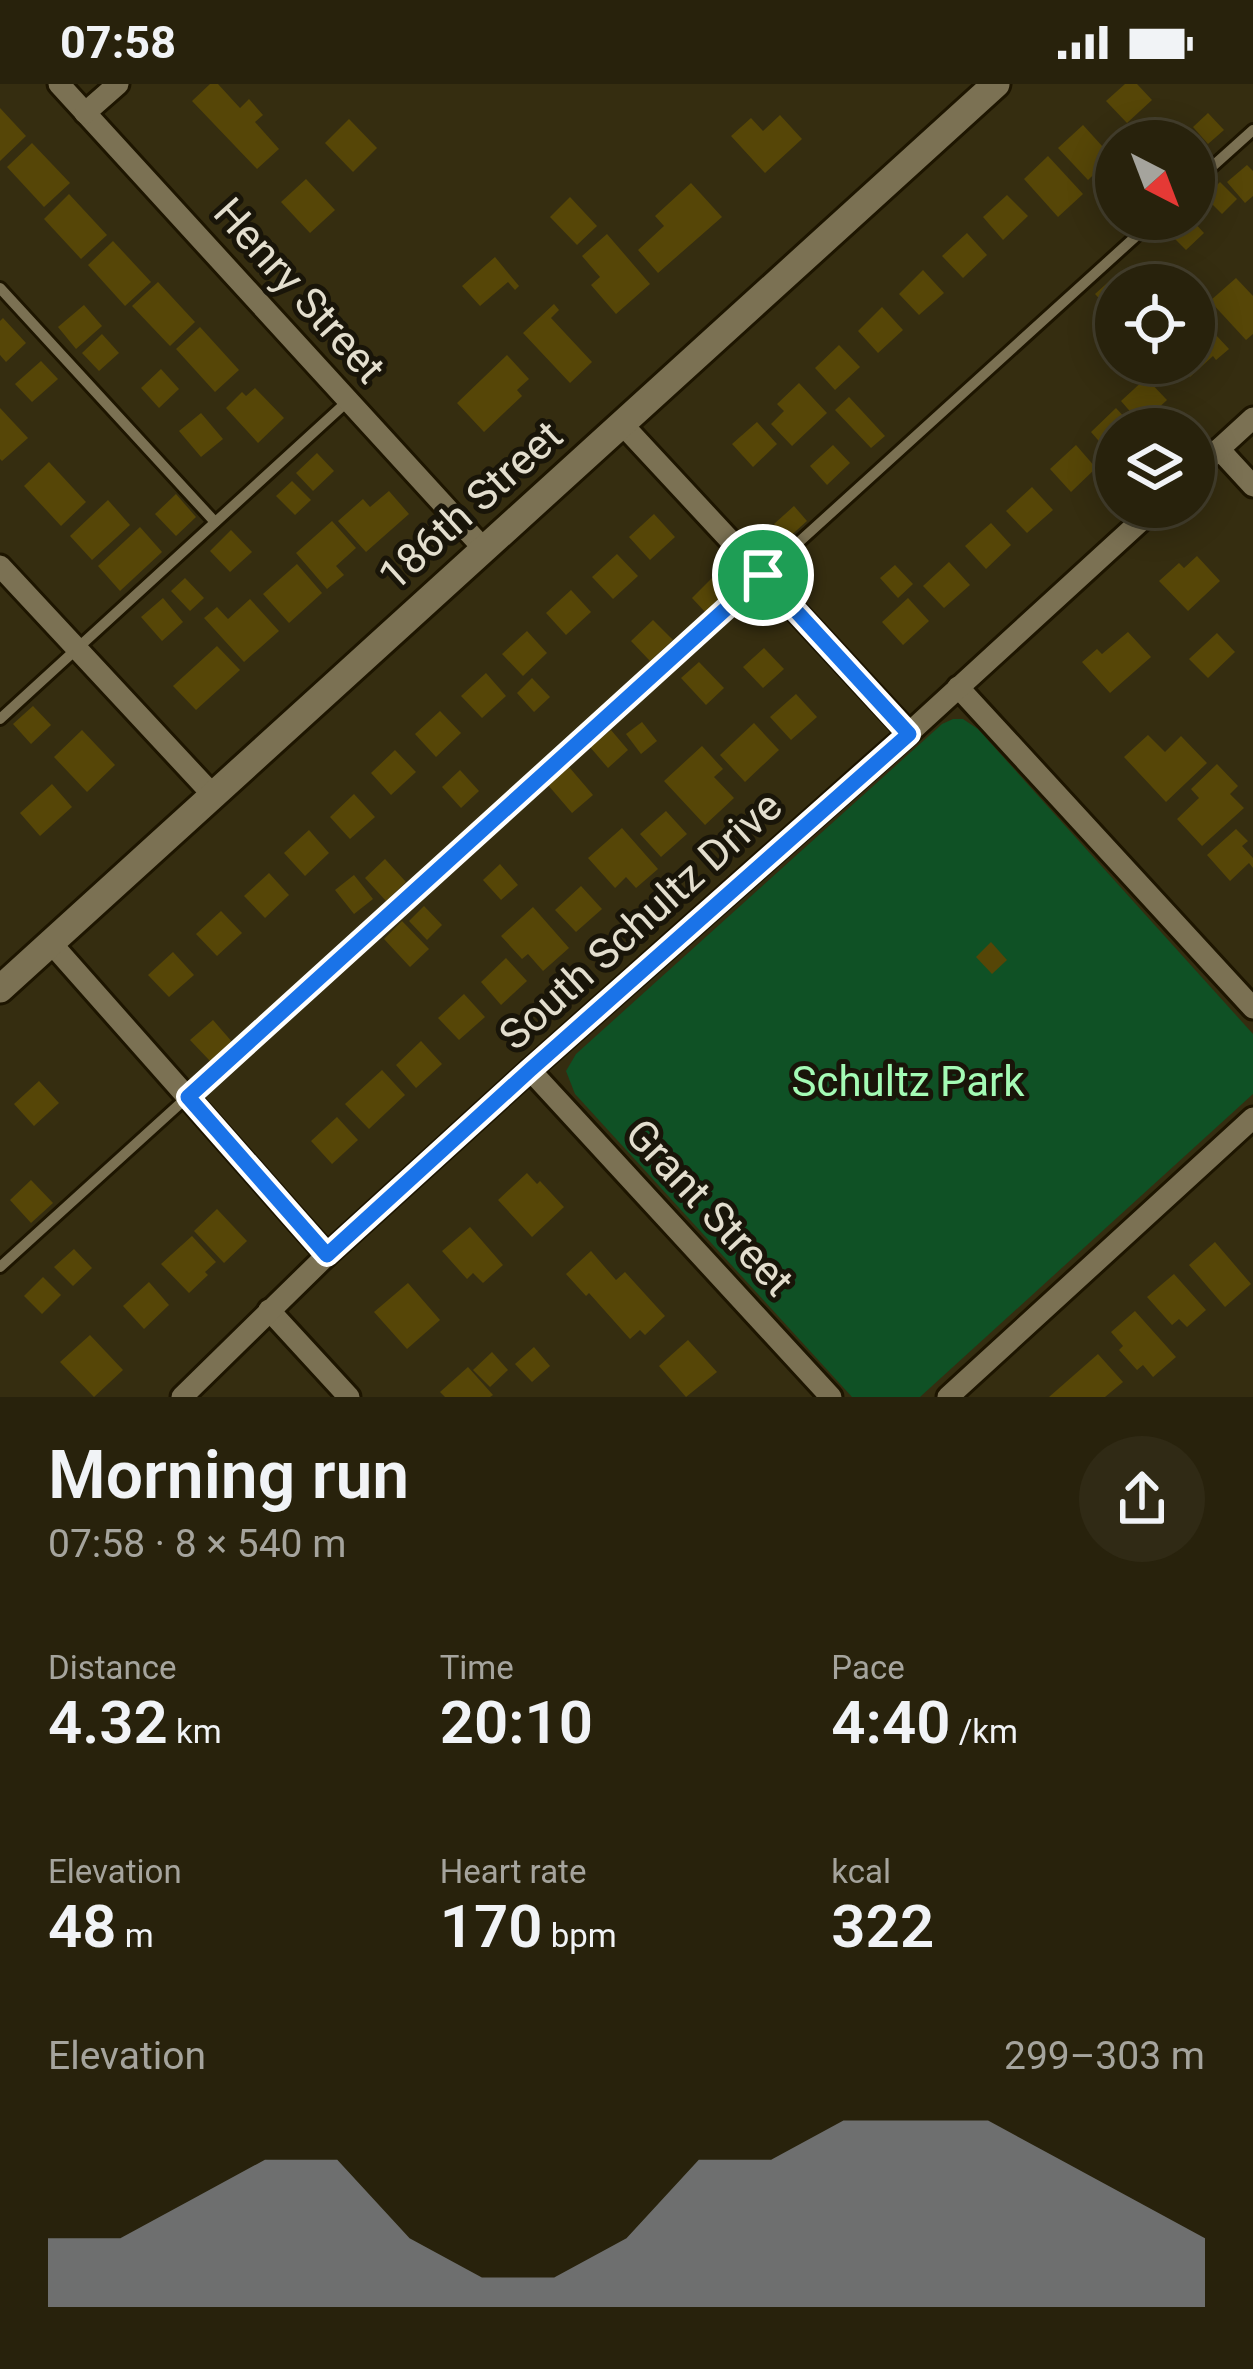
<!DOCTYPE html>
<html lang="en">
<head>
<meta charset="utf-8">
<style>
	body { margin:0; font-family:Roboto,sans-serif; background:#302a15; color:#f1f3f6; height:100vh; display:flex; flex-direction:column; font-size:45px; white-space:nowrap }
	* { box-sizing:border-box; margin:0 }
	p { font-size:39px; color:#a5a49d }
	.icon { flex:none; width:66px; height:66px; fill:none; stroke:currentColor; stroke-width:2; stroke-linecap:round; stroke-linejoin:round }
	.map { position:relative; height:1313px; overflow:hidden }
	.sheet { display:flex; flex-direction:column; background:#28220c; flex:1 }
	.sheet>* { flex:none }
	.needle { width:78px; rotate:138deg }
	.controls { position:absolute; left:1095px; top:36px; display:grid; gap:24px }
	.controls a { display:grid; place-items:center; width:120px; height:120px; border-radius:50%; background:#28220c; box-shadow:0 6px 30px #0003,0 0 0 3px #443f2d; font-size:60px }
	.pin { position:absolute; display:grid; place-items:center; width:102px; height:102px; color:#fff; margin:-51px; border:6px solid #fff; border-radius:50%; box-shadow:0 3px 12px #0007 }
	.round { display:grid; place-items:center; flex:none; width:126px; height:126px; border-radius:63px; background:#302a15 }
	.overview { display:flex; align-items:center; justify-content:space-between; height:204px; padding:0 48px }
	h1 { font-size:66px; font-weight:600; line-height:90px }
	.stats { display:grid; grid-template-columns:repeat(3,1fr); gap:18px; height:204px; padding:12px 48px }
	.stats div { display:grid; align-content:center }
	.stats b { font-size:60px; font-weight:600 }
	.stats small { font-size:33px; font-weight:400 }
	.stats p { font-size:33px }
	.chart { height:336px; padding:24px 48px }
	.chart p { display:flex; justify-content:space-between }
	.chart svg { width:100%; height:216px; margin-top:12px; fill:#8c9099; opacity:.7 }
	.status { display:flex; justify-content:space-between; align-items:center; height:84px; padding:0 60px; background:#28220c; direction:ltr }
	.status svg { height:33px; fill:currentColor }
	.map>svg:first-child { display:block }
</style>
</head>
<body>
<div class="status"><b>07:58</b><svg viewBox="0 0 49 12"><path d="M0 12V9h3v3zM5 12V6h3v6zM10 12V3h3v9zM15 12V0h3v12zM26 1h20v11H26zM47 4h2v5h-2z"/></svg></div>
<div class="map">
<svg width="1253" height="1313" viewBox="0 0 1253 1313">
	<rect width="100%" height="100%" fill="#352d10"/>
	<polygon fill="#0f5125" points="953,635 963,635 978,645 1253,950 1253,1010 920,1313 852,1313 575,1010 566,987 576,970 942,640"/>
	<g fill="#564607">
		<polygon points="210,0 218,0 240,24 249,15 263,31 255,38 279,65 257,85 192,17"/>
		<polygon points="1125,0 1137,0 1152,16 1127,39 1106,17"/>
		<polygon points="0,24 26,52 0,77"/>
		<polygon points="1208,29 1224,46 1208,60 1193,43"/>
		<polygon points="780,31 802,55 765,89 731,52 751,34 763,47"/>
		<polygon points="349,35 377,64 353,88 325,59"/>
		<polygon points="1083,41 1112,73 1088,96 1058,64"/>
		<polygon points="32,59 70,99 44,123 7,83"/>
		<polygon points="1048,72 1083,110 1058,133 1024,95"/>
		<polygon points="1247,81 1253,87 1253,112 1245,119 1227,98"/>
		<polygon points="306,95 335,126 310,149 281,118"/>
		<polygon points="1220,98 1237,115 1222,130 1205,113"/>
		<polygon points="691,99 722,133 658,189 638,166 664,142 655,132"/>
		<polygon points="69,110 107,151 81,175 44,135"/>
		<polygon points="1007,111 1028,132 1003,156 983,133"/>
		<polygon points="570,113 597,142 577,161 550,133"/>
		<polygon points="1179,135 1191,135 1204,149 1186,166 1167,147"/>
		<polygon points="967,149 987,171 963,194 942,172"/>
		<polygon points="607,150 650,200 616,230 591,201 600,193 582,172"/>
		<polygon points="113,157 151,198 125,222 88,181"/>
		<polygon points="495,173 519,202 515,206 508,198 480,222 462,202"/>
		<polygon points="923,186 944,209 919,231 899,210"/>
		<polygon points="1116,191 1126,201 1116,201 1116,232 1095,210"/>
		<polygon points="1236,194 1253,212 1253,250 1246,256 1210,217"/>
		<polygon points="158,198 195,238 170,262 132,222"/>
		<polygon points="554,220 559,226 551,234 592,278 570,299 523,249"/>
		<polygon points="84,221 102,242 76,265 58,243"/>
		<polygon points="882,223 903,246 878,269 858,247"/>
		<polygon points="3,234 26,259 6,278 0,271 0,237"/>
		<polygon points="1202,236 1229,265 1216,276 1213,272 1190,293 1178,279 1194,279 1194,243"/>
		<polygon points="200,243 239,286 215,308 176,265"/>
		<polygon points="102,250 119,269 99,287 82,269"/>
		<polygon points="839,261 860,283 835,306 815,284"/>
		<polygon points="507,271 529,295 517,306 522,312 484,348 457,319"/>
		<polygon points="41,277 58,295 32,318 15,300"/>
		<polygon points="161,285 179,305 159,324 141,304"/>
		<polygon points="1146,294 1167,316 1141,340 1121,317"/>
		<polygon points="799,299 827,329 792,362 771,340 784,327 777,320"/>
		<polygon points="255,304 284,334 258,359 226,324 242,308 246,312"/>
		<polygon points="849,313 885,352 871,364 835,326"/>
		<polygon points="0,324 28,354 2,377 0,375"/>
		<polygon points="1116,324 1135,345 1116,345 1116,366 1111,371 1091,348"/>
		<polygon points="201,329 223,355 201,373 179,347"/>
		<polygon points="757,338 777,360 753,383 732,360"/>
		<polygon points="833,361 850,379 827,401 810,382"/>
		<polygon points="1076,361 1096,384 1071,408 1050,385"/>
		<polygon points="317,369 334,387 313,407 296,389"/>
		<polygon points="49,378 86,418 61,442 24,402"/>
		<polygon points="292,397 311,416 295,431 276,412"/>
		<polygon points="1032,403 1053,426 1027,449 1006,427"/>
		<polygon points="389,407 409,430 366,468 338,437 363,415 370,423"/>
		<polygon points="176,410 196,433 176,452 155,430"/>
		<polygon points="108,416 130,441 92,476 70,452"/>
		<polygon points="794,422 807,437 787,455 774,440"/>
		<polygon points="654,430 675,453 650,476 629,453"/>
		<polygon points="332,437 356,464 336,482 344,491 327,505 296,469"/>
		<polygon points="991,439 1011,461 986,485 965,462"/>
		<polygon points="140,443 162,468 120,507 98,482"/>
		<polygon points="231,446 252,468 230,488 210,467"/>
		<polygon points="617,470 638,492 613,515 592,493"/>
		<polygon points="1197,472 1220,497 1188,527 1159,497 1179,479 1184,484"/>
		<polygon points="949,478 970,501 944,524 923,502"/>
		<polygon points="297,480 322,509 289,539 263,510"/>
		<polygon points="895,481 913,500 898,514 880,494"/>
		<polygon points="716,490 732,506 707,530 692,514"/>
		<polygon points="185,494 204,514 190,527 171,507"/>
		<polygon points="571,506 591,528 566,551 546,529"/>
		<polygon points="163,514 183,538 162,557 141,533"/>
		<polygon points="908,514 929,537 903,561 882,538"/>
		<polygon points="250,515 279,547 244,578 204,534 217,523 228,535"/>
		<polygon points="653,536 673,556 650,577 631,557"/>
		<polygon points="527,547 547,569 523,592 502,570"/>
		<polygon points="1128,548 1151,573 1110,609 1082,578 1097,565 1102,570"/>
		<polygon points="1217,549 1235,568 1208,594 1189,575"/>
		<polygon points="217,562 240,586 196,626 173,602"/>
		<polygon points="764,564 784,585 763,604 743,583"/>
		<polygon points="699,578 724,604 706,621 681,594"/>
		<polygon points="486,589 506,612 482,634 461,612"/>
		<polygon points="532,594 550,613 534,628 517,609"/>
		<polygon points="796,610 817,633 791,656 770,633"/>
		<polygon points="33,622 51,641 31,660 13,640"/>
		<polygon points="440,627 461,649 436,673 415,650"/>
		<polygon points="642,638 657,657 641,670 626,650"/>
		<polygon points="754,639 779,666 745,698 720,671"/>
		<polygon points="82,646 115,681 87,708 54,673"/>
		<polygon points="611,646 628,666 608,684 590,663"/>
		<polygon points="1148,651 1165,668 1181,652 1207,679 1166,718 1124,673"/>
		<polygon points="702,662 723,685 714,693 734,714 705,741 664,697"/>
		<polygon points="395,666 416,688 391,711 371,689"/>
		<polygon points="1217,680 1238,702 1230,710 1244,724 1202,762 1177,735 1199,714 1191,705"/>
		<polygon points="569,683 593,711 572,729 548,701"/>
		<polygon points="460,686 479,707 461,724 442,703"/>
		<polygon points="52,700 72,723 40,752 20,729"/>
		<polygon points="354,710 375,733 350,755 330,733"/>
		<polygon points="666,727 687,750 661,773 640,750"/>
		<polygon points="622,744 658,785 636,804 626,793 615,804 588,774"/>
		<polygon points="1236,745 1248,757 1242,762 1253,774 1253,784 1249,779 1230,797 1207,771"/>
		<polygon points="309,746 329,769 305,792 284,769"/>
		<polygon points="385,775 406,798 386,817 365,794"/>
		<polygon points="500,780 518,801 501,816 483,796"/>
		<polygon points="269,789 289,811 265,834 244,812"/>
		<polygon points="354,791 373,815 354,830 335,806"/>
		<polygon points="581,802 602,825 576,848 555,826"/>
		<polygon points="424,822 442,841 427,856 409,837"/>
		<polygon points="533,823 569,864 543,887 528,870 522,875 501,852"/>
		<polygon points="221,827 242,849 217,872 196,850"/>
		<polygon points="402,837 429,865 410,883 384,855"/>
		<polygon points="991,858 1007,876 992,890 976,873"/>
		<polygon points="173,868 194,891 169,913 148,891"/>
		<polygon points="506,874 527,897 501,921 481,898"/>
		<polygon points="464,910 485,933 459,956 438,934"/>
		<polygon points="213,936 233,959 211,978 190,956"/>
		<polygon points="421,957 442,980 416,1004 396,981"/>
		<polygon points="382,986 405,1011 369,1045 345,1020"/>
		<polygon points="39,997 59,1019 34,1042 14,1020"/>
		<polygon points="337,1033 358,1056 332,1080 311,1057"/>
		<polygon points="527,1089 537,1100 540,1097 564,1123 532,1153 498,1116"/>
		<polygon points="31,1096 53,1119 31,1139 10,1116"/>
		<polygon points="217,1125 247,1157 224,1179 194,1147"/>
		<polygon points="470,1143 503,1181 483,1199 473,1189 467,1195 442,1167"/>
		<polygon points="192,1152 216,1178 205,1188 208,1191 189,1209 161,1180"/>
		<polygon points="1215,1158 1251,1200 1225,1223 1189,1181"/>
		<polygon points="74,1165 92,1184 73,1202 54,1183"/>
		<polygon points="591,1167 616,1196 625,1188 665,1232 645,1251 640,1246 630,1255 589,1209 586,1212 566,1190"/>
		<polygon points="1174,1190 1206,1226 1187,1243 1179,1235 1172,1241 1147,1213"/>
		<polygon points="43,1193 61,1211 42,1230 24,1212"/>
		<polygon points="149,1198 169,1221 144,1245 123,1222"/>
		<polygon points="408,1199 440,1236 407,1265 374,1228"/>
		<polygon points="1135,1227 1176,1273 1153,1293 1143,1281 1137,1286 1119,1266 1123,1262 1111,1248"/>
		<polygon points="90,1251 123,1286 94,1313 60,1278"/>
		<polygon points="688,1256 717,1288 686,1313 659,1282"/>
		<polygon points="534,1263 550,1282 532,1298 515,1280"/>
		<polygon points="492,1268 508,1286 490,1303 473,1286"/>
		<polygon points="1098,1270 1123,1298 1105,1313 1049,1313"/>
		<polygon points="468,1283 493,1311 490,1313 445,1313 440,1308"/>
	</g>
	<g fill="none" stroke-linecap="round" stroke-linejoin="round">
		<defs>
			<g id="lane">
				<polyline points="1194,99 1253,46"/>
				<polyline points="0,204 215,438"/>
				<polyline points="0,635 349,316"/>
				<polyline points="0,1183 1155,135"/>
			</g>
			<g id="street">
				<polyline points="59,0 484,465"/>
				<polyline points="85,29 118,0"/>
				<polyline points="622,340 909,649"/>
				<polyline points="1219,365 1253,402"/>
				<polyline points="1194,388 1253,334"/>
				<polyline points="0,482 213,711"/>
				<polyline points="958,603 1253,924"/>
				<polyline points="51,859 327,1171"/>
				<polyline points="530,986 831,1313"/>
				<polyline points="269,1226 349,1313"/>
				<polyline points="182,1313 327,1171 530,986 909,649 1156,423"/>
				<polyline points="948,1313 1253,1034"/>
			</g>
			<polyline id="secondary" points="0,905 996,0"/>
		</defs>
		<use href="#lane" stroke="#1d1500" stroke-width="16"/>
		<use href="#street" stroke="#1d1500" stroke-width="27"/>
		<use href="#secondary" stroke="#1d1500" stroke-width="33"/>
		<use href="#lane" stroke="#7b7153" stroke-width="10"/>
		<use href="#street" stroke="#7b7153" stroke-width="21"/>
		<use href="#secondary" stroke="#7b7153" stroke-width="27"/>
	</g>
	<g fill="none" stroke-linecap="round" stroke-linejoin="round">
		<defs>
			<polygon id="route" points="763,491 909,650 530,986 327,1171 188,1013"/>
		</defs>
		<use href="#route" stroke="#fff" stroke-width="24"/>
		<use href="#route" stroke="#1a73e8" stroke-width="15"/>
	</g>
	<g text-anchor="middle" stroke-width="10" stroke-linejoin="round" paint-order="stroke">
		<g font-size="42" fill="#e3dece" stroke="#191509">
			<text transform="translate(300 206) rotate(48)" y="15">Henry Street</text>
			<text transform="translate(470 421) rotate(-42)" y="15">186th Street</text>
			<text transform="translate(640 836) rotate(-42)" y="15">South Schultz Drive</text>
			<text transform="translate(710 1123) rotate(47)" y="15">Grant Street</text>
		</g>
		<g font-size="42" fill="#a4fbb5" stroke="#191509">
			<text x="908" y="1012">Schultz Park</text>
		</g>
	</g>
</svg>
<div class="controls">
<a><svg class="needle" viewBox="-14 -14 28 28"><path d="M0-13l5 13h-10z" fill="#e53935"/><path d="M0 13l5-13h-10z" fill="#a5a49d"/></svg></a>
<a><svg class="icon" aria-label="locate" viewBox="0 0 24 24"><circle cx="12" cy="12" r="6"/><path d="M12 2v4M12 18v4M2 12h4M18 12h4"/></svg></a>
<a><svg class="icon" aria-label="layers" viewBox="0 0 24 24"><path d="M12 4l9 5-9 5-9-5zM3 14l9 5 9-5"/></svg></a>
</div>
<div class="pin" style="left:763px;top:491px;background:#1e9e55"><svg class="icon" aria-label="arrive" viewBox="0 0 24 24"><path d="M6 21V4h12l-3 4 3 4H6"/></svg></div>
</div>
<section class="sheet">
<div class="overview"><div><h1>Morning run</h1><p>07:58 · 8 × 540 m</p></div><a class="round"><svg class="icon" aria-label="share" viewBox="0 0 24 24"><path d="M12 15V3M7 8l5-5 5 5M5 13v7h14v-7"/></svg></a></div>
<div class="stats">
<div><p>Distance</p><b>4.32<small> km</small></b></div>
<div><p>Time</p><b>20:10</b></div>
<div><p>Pace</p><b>4:40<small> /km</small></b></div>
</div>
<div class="stats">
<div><p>Elevation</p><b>48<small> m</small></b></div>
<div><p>Heart rate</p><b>170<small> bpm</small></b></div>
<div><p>kcal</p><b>322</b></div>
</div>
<div class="chart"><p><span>Elevation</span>299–303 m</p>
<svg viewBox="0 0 160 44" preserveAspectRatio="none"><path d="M0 44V30L10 30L20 22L30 14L40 14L50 30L60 38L70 38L80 30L90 14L100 14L110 6L120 6L130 6L140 14L150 22L160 30V44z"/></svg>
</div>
</section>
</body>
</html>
